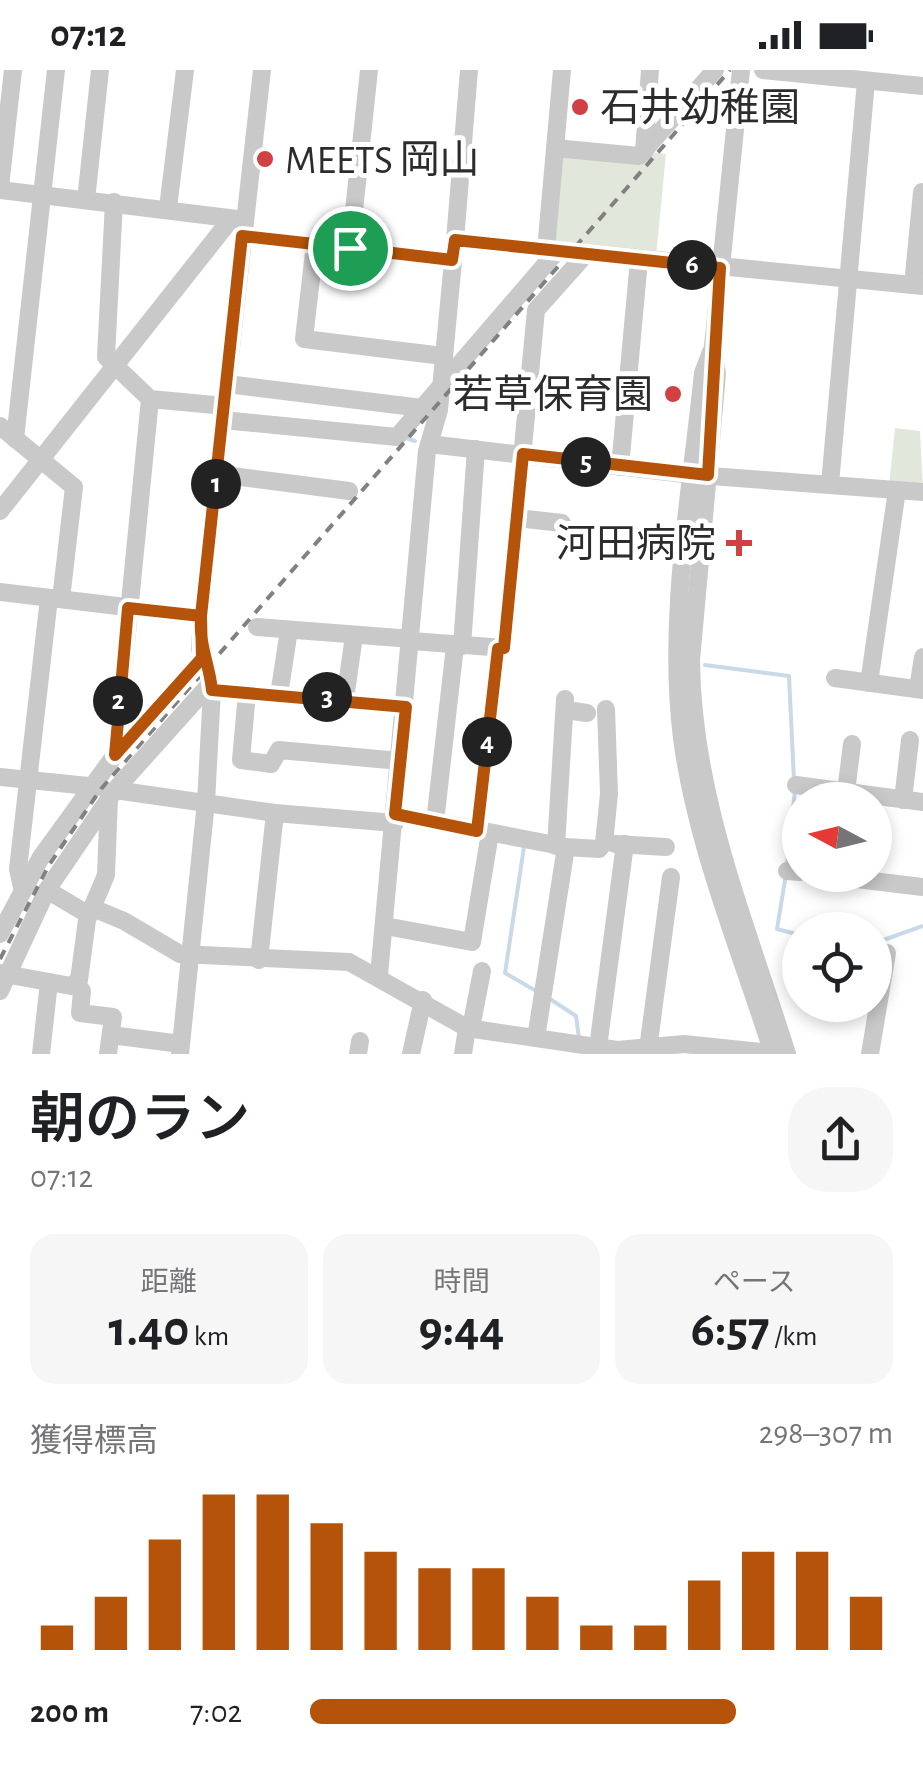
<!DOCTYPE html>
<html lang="ja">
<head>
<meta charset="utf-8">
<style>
	body { margin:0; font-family:"Alegreya Sans","Noto Sans JP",sans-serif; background:#f6f6f6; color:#202124; height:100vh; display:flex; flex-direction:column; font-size:38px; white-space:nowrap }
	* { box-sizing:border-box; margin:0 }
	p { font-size:32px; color:#757577 }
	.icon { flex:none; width:55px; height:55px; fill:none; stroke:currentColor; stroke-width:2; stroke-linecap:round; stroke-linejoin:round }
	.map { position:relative; height:984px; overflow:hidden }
	.sheet { display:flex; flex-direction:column; background:#fff; flex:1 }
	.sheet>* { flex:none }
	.needle { width:65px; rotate:277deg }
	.buttons { position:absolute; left:782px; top:712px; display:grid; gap:20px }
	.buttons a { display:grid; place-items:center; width:110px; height:110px; border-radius:50%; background:#fff; box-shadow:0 5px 15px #0003; font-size:50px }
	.pin { position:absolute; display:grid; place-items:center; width:85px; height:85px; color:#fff; margin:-42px; border:5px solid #fff; border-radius:50%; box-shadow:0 2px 10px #0007 }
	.km { position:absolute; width:50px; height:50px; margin:-25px; border-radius:50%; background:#222; color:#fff; font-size:28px; line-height:50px; text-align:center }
	.round { display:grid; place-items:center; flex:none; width:105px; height:105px; border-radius:40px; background:#f6f6f6 }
	.headline { display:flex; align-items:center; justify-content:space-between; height:170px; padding:0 30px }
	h1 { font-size:55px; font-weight:600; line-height:75px }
	.metrics { display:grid; grid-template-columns:repeat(3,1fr); gap:15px; height:170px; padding:10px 30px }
	.metrics div { display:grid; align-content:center; border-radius:25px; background:#f6f6f6; text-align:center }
	.metrics b { font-size:50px; font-weight:600 }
	.metrics small { font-size:28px; font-weight:400 }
	.metrics p { font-size:28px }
	.chart { height:280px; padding:20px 30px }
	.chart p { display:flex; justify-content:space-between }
	.chart svg { width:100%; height:180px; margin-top:10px; stroke:#b45309; stroke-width:6 }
	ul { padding:0 30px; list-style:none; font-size:32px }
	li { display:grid; grid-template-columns:160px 120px 1fr; align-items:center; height:75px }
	li i { height:25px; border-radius:12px; background:#b45309 }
	.status { display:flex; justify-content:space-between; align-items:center; height:70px; padding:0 50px; background:#fff; direction:ltr }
	.status svg { height:28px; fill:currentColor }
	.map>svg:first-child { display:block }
</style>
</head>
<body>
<div class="status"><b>07:12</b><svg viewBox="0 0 49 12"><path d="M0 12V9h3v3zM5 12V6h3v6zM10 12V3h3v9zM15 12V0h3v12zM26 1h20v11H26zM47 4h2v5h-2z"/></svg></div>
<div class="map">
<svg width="923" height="984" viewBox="0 0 923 984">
	<rect width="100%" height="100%" fill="#fff"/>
	<g fill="#e1e8db">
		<polygon points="650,82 666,84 656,186 550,175 559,86"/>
		<polygon points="895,358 920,361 923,419 889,416"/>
	</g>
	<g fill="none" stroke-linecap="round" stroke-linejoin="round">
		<g stroke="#c9d9e7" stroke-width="4">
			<polyline points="403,367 415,371"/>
			<polyline points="705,595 789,606 794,710"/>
			<polyline points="524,777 505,903 538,922"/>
			<polyline points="787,795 795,720"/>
			<polyline points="786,804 777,859 800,865"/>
			<polyline points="875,873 923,856"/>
			<polyline points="550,929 576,946 579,968"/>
		</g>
		<g stroke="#c9c9c9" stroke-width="18">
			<path d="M741,0L713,276L717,304L691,590C692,727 747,855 787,984"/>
			<polyline points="763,0 923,16"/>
			<polyline points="555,78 639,86 715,0"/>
			<polyline points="644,82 650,0"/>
			<polyline points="0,117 13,0"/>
			<polyline points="0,120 237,149"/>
			<polyline points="86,130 100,0"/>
			<polyline points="114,132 106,287 150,329 225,336"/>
			<polyline points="168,138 185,0"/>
			<polyline points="242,166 452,190"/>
			<polyline points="455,170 469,0"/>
			<polyline points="315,174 304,269 443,286"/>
			<polyline points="350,178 369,0"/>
			<polyline points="546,180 562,0"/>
			<polyline points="913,215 922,122"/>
			<path d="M711,282L703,303C691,422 667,549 682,668C696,776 741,881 773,984"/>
			<polyline points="227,314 422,338"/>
			<polyline points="223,350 397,367 557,181"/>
			<polyline points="0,356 74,417 61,529"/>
			<polyline points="15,369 56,0"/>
			<polyline points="429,374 684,404 923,422"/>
			<polyline points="620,397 639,190"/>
			<polyline points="217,404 349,421"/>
			<polyline points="830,414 866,11"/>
			<polyline points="0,441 231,149"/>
			<polyline points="517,448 562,453"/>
			<polyline points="0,522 201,546"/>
			<polyline points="257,557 412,569"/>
			<polyline points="412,571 504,578 536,240 586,184"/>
			<polyline points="462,576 476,379"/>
			<polyline points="835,608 923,620"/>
			<polyline points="869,613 897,420"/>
			<polyline points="918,619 923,587"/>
			<polyline points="212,620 405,637"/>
			<polyline points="247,623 241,690 271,694 279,680 400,691"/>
			<polyline points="279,625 289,560"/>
			<polyline points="345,629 354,566"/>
			<polyline points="566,640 587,643"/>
			<polyline points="115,685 202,588"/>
			<polyline points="0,707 98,717"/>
			<polyline points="796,715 923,732"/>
			<polyline points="115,720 211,613"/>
			<polyline points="846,722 852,674"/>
			<polyline points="903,730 910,670"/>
			<polyline points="395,744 566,777 536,968"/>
			<polyline points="435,752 455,576"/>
			<polyline points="477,761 498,579"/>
			<polyline points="615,774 666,777"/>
			<polyline points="556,776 565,629"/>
			<polyline points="566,777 599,779 604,773 609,724 606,639"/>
			<polyline points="787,801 800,802"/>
			<polyline points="823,805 923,817"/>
			<polyline points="22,817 18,799 49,528"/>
			<polyline points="47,820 89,845"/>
			<polyline points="95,839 124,851 180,884 349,892 467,958 617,980 684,974 781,984"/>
			<polyline points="385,856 472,872 490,763"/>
			<polyline points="0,864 41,787 115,685 150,329"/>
			<polyline points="259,890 275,743"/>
			<polyline points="0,903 71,916 79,910 87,850 106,805 109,728"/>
			<polyline points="379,905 427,381 439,340 455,170 923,216"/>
			<polyline points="76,913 82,921 80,943 113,947 108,984"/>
			<polyline points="0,921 47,820 115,720 275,743 395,753"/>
			<polyline points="471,958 482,901"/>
			<polyline points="111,965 181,974"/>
			<polyline points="598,977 625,774"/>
			<polyline points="648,979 671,807"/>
			<polyline points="41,984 49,912"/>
			<polyline points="180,984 206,732 212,620 200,579 201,546 262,0"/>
			<polyline points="358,984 360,971"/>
			<polyline points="411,984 423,930"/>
			<polyline points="463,984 467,958"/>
			<polyline points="870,984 887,883"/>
		</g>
		<polyline stroke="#818181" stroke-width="4" stroke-dasharray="10 8" stroke-linecap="butt" points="0,889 49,795 101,719 730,0"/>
	</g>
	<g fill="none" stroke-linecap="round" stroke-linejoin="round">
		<defs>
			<path id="route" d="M350,178L242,166L201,546L202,588L115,685L128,538L201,546C199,577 209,592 212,620L406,637L395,744L477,761L498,579L504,578L523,384L708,405L720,198L455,170L452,190L350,178"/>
		</defs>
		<use href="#route" stroke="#fff" stroke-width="20"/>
		<use href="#route" stroke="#b45309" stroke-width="12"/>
	</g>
	<g fill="#d14042" stroke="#fff" stroke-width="4">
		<circle cx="580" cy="37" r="10"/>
		<circle cx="265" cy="89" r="10"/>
		<circle cx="673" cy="324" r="10"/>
		<path d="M734 458h10v10h10v10h-10v10h-10v-10h-10v-10h10z"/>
	</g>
	<g text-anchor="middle" stroke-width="10" stroke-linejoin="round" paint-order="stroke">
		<g font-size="40" fill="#2c2c2c" stroke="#fff" text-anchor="start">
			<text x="600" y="51">石井幼稚園</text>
			<text x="285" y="103">MEETS 岡山</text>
			<text x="653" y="338" text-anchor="end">若草保育園</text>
			<text x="716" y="487" text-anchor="end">河田病院</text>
		</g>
	</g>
</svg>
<div class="buttons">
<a><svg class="needle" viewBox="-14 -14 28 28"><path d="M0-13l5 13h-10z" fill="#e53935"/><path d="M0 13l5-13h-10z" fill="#757577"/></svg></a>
<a><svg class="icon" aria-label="locate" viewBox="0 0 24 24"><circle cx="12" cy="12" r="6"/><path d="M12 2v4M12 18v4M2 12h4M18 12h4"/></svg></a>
</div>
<div class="pin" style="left:350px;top:178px;background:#1e9e55"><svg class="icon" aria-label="arrive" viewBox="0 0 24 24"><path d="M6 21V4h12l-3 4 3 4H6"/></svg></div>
<b class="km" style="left:216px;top:414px">1</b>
<b class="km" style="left:118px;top:631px">2</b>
<b class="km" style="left:327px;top:627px">3</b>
<b class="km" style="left:487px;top:672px">4</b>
<b class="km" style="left:586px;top:392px">5</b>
<b class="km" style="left:692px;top:195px">6</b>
</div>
<section class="sheet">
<div class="headline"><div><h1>朝のラン</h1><p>07:12</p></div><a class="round"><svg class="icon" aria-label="share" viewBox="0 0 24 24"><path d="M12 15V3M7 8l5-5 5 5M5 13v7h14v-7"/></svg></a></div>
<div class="metrics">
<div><p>距離</p><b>1.40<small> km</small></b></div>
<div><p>時間</p><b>9:44</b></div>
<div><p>ペース</p><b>6:57<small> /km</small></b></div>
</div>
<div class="chart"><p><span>獲得標高</span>298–307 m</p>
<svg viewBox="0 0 160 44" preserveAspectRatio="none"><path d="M5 44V38M15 44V31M25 44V17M35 44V6M45 44V6M55 44V13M65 44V20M75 44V24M85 44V24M95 44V31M105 44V38M115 44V38M125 44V27M135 44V20M145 44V20M155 44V31"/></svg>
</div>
<ul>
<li><b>200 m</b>7:02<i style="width:73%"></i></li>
</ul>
</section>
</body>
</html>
